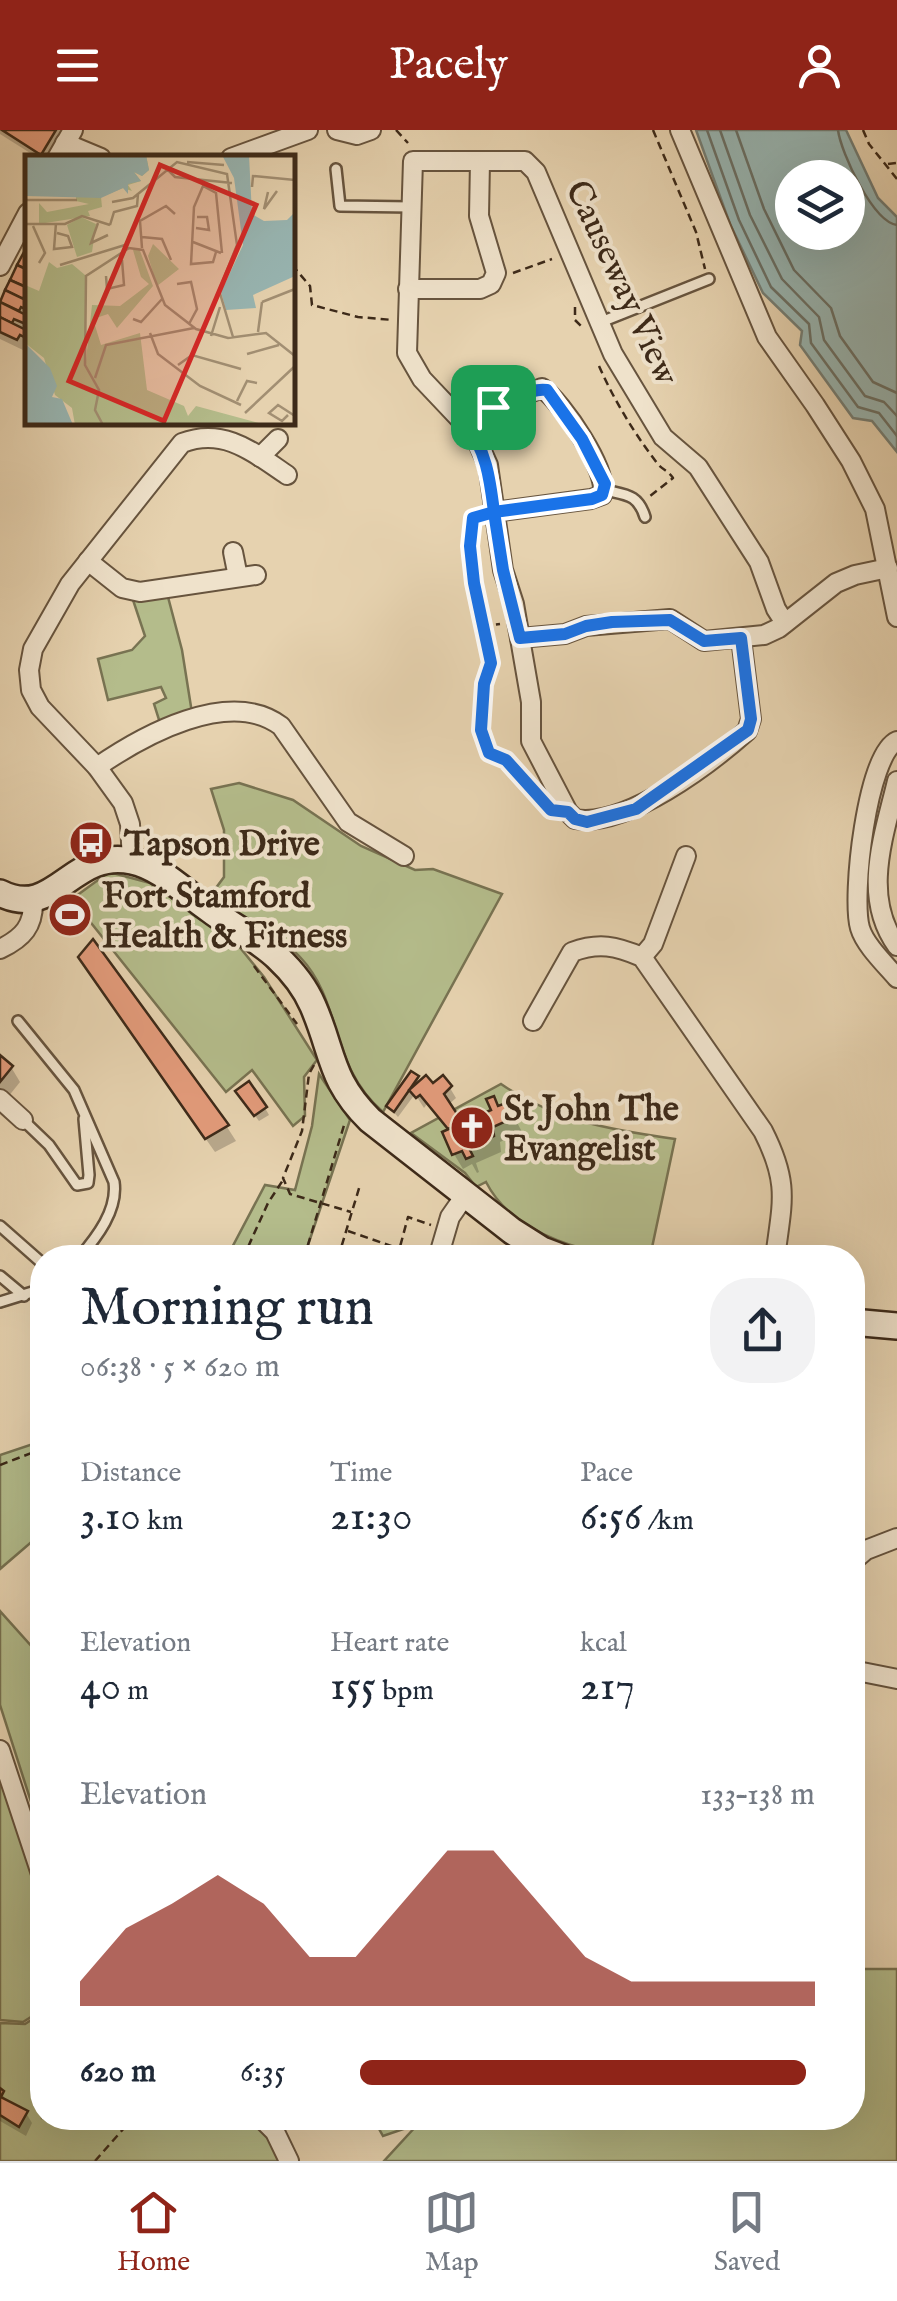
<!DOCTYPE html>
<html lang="en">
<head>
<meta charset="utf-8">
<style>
	body { margin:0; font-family:"IM FELL English",serif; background:#f2f2f3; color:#1f2937; height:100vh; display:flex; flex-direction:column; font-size:38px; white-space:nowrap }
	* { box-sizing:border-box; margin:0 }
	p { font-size:32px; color:#747a83 }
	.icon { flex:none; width:55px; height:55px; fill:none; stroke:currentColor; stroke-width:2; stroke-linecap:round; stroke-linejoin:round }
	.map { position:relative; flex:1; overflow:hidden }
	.sheet { position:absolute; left:30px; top:1115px; width:835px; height:885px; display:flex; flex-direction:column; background:#fff; border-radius:40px; box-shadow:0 10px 40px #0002 }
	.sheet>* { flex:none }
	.fabs { position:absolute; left:775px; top:30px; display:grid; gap:20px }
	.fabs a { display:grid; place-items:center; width:90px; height:90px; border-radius:50%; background:#fff; box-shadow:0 10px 40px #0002; font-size:50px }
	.pin { position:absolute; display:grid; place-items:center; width:85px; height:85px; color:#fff; margin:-42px; border-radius:20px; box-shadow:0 5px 15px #0006 }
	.round { display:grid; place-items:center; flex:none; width:105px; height:105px; border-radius:40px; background:#f2f2f3 }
	.summary { display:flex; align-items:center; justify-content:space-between; height:170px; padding:0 50px }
	h1 { font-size:55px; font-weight:600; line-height:75px }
	.stats { display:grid; grid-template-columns:repeat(3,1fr); gap:15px; height:170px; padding:10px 50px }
	.stats div { display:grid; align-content:center }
	.stats b { font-size:42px; font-weight:600 }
	.stats small { font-size:28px; font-weight:400 }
	.stats p { font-size:28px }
	.chart { height:280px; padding:20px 50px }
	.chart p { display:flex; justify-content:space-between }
	.chart svg { width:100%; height:180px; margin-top:10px; fill:#8f2418; opacity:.7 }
	ul { padding:0 50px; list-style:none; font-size:32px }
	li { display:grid; grid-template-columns:160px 120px 1fr; align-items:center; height:75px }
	li i { height:25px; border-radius:12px; background:#8f2418 }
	header { display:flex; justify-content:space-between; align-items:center; height:130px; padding:0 50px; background:#8f2418; color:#fff; font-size:45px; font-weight:600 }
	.dock { display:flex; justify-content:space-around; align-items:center; height:140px; border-top:2px solid #e0e1e3; background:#fff; font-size:28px; color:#747a83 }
	.dock a { display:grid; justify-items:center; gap:5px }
	.dock .on { color:#8f2418 }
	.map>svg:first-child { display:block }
</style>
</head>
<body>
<header><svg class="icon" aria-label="menu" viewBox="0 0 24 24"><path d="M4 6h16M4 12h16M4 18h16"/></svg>Pacely<svg class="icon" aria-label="person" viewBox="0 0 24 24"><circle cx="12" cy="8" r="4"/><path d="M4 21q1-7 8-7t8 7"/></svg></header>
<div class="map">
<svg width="897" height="2031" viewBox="0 0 897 2031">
	<rect width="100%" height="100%" fill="#e6d2af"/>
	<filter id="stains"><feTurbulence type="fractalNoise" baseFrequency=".002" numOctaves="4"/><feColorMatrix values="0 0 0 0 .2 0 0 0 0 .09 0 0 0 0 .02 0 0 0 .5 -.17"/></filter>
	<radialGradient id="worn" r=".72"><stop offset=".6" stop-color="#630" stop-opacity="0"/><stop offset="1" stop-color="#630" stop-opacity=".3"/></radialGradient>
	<g fill="#b4bc8b" stroke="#787352" stroke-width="2.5">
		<polygon points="132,467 168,467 182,520 192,583 160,593 154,574 166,568 161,557 108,570 98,529 132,520 145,506"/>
		<path d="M239,653L293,670L361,716L415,740L433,739L502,764L383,982C329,936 343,872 300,827C283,808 233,781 210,766L224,747V700L211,659Z"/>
		<polygon points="109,742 150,753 237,814 264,847 317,930 304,947 305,986 293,996 252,940 226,962 72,769"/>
		<polygon points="319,944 350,990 304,1127 227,1127 265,1055 295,1060 312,996"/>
		<path d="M501,954C555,991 612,1000 675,1009L650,1127C593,1127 514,1107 486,1052L476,1057L465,1043L411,1003Z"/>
		<polygon points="42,1311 42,1403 0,1439 0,1325"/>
		<polygon points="0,1481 42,1528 42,1706 0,1575"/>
		<polygon points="0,1633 42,1757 42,1880 23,1892 0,1890"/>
		<polygon points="853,1839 897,1839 897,2031 384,2031 418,1994 383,2006 373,1988 852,1988"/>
		<polygon points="42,1883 42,1988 257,1988 286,2031 0,2031 0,1893 25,1894"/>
	</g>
	<path fill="#98b6b3" stroke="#747e75" stroke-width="2.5" fill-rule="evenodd" d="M696,0H846L878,68L897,87V322L872,291L853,288L800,215L802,201L763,163L730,94ZM792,48H848V102H792Z"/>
	<g fill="#0003">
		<polygon points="0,0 68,0 52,28 38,28 0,4"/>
		<polygon points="28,119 28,215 23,220 0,209 0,176"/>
		<polygon points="93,813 227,997 236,1011 215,1022 89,843"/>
		<polygon points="0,928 11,937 20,952 0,977"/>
		<polygon points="417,948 420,953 450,958 456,968 448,975 462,996 508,975 522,1002 500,1012 501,1022 476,1033 479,1042 477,1043 472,1034 463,1039 454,1024 450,1001 427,974 424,978 415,964 398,987 389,977"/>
		<polygon points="242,968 265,978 269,985 259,991"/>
		<polygon points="0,1961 8,1973 26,1983 32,1993 26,2006 0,1991"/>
	</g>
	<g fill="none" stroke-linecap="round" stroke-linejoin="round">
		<g stroke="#6a7066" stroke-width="2.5">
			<polyline points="707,0 739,90 771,157 809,194 811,213 858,277 879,283 897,306"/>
			<polyline points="720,0 750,85 782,149 819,187 824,210 865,266 884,272 897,286"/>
			<polyline points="736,0 764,79 794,140 831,178 840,206 873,252 897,263"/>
			<path d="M838,0C841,23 873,92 897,95"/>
		</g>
	</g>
	<g fill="#e39b7b" stroke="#3d2a19" stroke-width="2.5">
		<polygon points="2,0 56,0 41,25"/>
		<polygon points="24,122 28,123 28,140 17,135"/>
		<polygon points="17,135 28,140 28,158 10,150"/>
		<polygon points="10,150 28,158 23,169 5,160"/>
		<polygon points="5,160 28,171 28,180 21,177 19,181 0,172"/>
		<polygon points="0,172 28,186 28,195 14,189 12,193 0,187"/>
		<polygon points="0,187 28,201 28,209 20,205 17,210 0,202"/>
		<polygon points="93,809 229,995 205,1009 78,827"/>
		<polygon points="0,925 13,936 0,952"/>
		<polygon points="411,941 419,946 394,982 386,976"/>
		<polygon points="426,945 433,953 443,945 452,956 444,964 463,993 448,999 420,965 416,968 409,960"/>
		<polygon points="249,951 267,977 254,986 235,961"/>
		<polygon points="494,966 498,976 509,972 515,987 493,997 494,1006 469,1018 473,1026 466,1029 462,1021 452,1025 442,1002 491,980 486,969"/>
		<polygon points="0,1958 4,1961 1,1967 28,1981 19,1997 0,1985"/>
	</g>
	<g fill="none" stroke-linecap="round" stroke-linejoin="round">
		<defs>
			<g id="lane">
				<polyline points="336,39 340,76 411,77"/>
				<polyline points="601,192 709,149"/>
				<path d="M605,360C626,365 638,364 645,387"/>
				<path d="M18,891L74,960L114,1052C118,1080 97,1107 79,1128"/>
				<polyline points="23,990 49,1015 77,1055 88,1053 89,1045 84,989"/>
				<polyline points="0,1096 42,1133"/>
				<polyline points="0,1146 24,1166"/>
				<polyline points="0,1172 42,1159"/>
			</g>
			<g id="street">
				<polyline points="337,0 357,5 371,0"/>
				<polyline points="680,0 767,207 815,275 851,331 875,379 897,487"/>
				<polyline points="65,13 101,28"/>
				<polyline points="57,28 73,0"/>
				<polyline points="231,28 308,0"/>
				<polyline points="0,136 28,83"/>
				<polyline points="408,159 480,159 491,154 496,143 479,86 480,31"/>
				<path d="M464,292L486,280L542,258C562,272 610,342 602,365L591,369L494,382"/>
				<polyline points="260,327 278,309"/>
				<polyline points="233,422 238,447"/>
				<polyline points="88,431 122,458 140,462 256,445"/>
				<polyline points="520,508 565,504 586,496 670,489 704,511 764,505 779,498 836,453 855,445 888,438"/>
				<path d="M741,508L751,589L747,601C710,634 626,698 575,689L568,682L531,611V572L514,474L503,440L488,335L474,304L422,249L407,223L413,31H525L536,42L613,224L663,307L698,337L759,432L776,479L785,493"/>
				<path d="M897,611C867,624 851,767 860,798C865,815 885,834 897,848"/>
				<path d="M97,637C142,606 229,557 281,596L348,692L404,726"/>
				<path d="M897,651C884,706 861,766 897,816"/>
				<path d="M132,731L130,694L123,673L97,637L40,577L31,560L29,540L33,519L70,454L182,313C224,297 253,322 287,345"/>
				<path d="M0,819C23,808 34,796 33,770"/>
				<polyline points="642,827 653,814 686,726"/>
				<path d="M533,891L572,822C599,812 616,816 642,827L763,1001C790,1054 782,1072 775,1128"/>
				<polyline points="0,969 23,990"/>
				<polyline points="438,1128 450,1087 466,1064"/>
				<polyline points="852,1432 866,1420 897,1408"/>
				<polyline points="852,1540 897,1549"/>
				<polyline points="0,1620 42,1747"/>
				<polyline points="261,1988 275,2002 289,2031"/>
			</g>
			<g id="secondary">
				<path d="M0,763C55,791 71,718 132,731C161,737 185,763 209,779C231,796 257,808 277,827C292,841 305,857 313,876C334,924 329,949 370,990L512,1101L542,1120L563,1128"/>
				<polyline points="852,1192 897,1196"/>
			</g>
		</defs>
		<use href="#lane" stroke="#67543e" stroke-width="14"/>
		<use href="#street" stroke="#67543e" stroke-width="22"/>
		<use href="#secondary" stroke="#3d2a19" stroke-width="30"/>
		<g stroke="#3d2a19" stroke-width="2.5" stroke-dasharray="8 5" stroke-linecap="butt">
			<polyline points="396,0 408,13"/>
			<polyline points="653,0 696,102 705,139"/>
			<polyline points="863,0 869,14 897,49"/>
			<polyline points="888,34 897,33"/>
			<polyline points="292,135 310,156 312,175 358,187 393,190"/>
			<polyline points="513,143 552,129"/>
			<polyline points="575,177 575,190 582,197"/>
			<path d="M599,236C614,270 634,303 657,333C662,340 668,340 673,348L650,366"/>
			<polyline points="479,386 473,388 470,416 474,453 491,533 484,555 481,600 489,623 506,630 538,664"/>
			<polyline points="483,496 500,494"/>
			<polyline points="254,836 297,894"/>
			<polyline points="314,935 309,944 302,1001 283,1048 290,1064 351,1082"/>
			<polyline points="348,1101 397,1118"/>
			<polyline points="243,1128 268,1073 283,1050"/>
			<polyline points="304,1128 345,992"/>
			<polyline points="338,1128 360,1055"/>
			<polyline points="397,1128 408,1087 431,1095"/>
			<polyline points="0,1335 42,1319"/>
			<polyline points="95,2031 133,1988"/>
		</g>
		<use href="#lane" stroke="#efe2cb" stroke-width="9"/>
		<use href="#street" stroke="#efe2cb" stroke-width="18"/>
		<use href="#secondary" stroke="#efe2cb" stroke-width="25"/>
	</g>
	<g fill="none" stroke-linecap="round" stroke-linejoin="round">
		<defs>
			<path id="route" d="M493,277L464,292C486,318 490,349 494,382L473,388L470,416L474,453L491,533L484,554L481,600L489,623L506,630L551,680L568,682L575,689L587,692L636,679L748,600L751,589L741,508L704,511L670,490L612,492L586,496L565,504L520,508L503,440L494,382L592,369L602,365L605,354L582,309L547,260C530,257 511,273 493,277"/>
		</defs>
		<use href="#route" stroke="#fff" stroke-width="20"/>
		<use href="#route" stroke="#1a73e8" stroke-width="12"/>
	</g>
	<defs>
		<symbol id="bus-disc" viewBox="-11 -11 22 22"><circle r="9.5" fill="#8f2418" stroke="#efe2cb"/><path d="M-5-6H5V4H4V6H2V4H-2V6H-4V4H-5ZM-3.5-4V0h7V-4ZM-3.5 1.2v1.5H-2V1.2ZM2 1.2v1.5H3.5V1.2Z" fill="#fff"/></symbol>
		<symbol id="stadium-disc" viewBox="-11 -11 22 22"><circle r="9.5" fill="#8f2418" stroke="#efe2cb"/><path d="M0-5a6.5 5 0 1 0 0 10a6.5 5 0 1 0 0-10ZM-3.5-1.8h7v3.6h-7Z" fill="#fff"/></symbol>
		<symbol id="church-disc" viewBox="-11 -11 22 22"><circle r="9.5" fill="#8f2418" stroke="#efe2cb"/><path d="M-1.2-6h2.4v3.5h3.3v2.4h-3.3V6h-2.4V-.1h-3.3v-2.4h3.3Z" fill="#fff"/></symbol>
	</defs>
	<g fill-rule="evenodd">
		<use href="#bus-disc" x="66" y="688" width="50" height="50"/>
		<use href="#stadium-disc" x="45" y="760" width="50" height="50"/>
		<use href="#church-disc" x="447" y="973" width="50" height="50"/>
	</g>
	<g text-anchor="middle" stroke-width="8" stroke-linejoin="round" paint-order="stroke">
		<g font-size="35" fill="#3d2a19" stroke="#efe2cb">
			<text transform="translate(623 152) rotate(65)" y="12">Causeway View</text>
		</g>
		<g font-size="35" font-weight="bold" fill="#3d2a19" stroke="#efe2cb" text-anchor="start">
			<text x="124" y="725">Tapson Drive</text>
			<text x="102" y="777">Fort Stamford<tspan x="102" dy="40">Health &amp; Fitness</tspan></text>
			<text x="504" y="990">St John The<tspan x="504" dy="40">Evangelist</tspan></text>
		</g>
	</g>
	<g transform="translate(25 25)">
		<rect width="270" height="270" fill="#e6d2af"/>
		<path d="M121,0L124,15L117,21L109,17L116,26L103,30L107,36L98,33L76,42L77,52L63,56L65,61L14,69V48L22,57L64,49L51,46V39L6,38ZM56,62L71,69L67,97L52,102L42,70ZM128,89L154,114L132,131L123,101ZM114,93L128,131L92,173L83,159L68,164L76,190L115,178L122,235L159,251L163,261L171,251L241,270H50L47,253L30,240L19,203L0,188V130L14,136L24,107L32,113L47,109L60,120L61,205L67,150L95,151L124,129L116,122L108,95Z" fill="#b4bc8b"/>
		<path d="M0,0H121L124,15L117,21L109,17L116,26L103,29V39L98,33L76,43L1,41ZM224,0L227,59L239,66L262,65L270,57V121L228,140L231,153L201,155L196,137L218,90L209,23L197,0ZM0,188L25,213L32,231L27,242L37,244L48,270H0Z" fill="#98b6b3"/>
		<path fill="none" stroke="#a28f73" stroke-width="2.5" d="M162,7L199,10M142,14L150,22L207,28M227,32L228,21L270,25M243,37L239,54L252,36M0,45H52M87,47L108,43L152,7L202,19L212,90L194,135L208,182M31,68L29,94L47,92L43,81L32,78M73,68L66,88L83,80M0,69H40L57,61L85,70M85,70L89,57L112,51L113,39M8,71L20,98L14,108M171,73L184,75L182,62H172M117,82L137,84L146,105M168,87L196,98M117,93L115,66L141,51L150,59M191,97L188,107L166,109L169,52L178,31L191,38L197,98M35,110L100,90M81,121L82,134L99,130L97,105M152,129L166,127L172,154L164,169M237,147L270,134M108,164L116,167L137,144M233,177L237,147M125,178L133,199L175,231L216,250M186,181L195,152M222,199L254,190M153,210L167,200L216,214M70,223L81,190L169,173M212,246L222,226L232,228M220,258L269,212M263,260L257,266L244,258L253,250L270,261M78,270L70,255L74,235L60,210L61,121L104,93L118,95L140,150L171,174L203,183L241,178L270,201"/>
		<path fill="#d62828" fill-opacity="0.15" stroke="#d62828" stroke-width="5" d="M135,10L231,50L139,266L44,226Z"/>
		<rect width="270" height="270" fill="none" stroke="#3d2a19" stroke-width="5"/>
	</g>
	<rect width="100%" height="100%" filter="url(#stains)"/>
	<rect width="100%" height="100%" fill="url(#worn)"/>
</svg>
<div class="fabs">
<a><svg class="icon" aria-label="layers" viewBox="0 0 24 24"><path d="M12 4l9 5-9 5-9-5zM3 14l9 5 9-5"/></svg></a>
</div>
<div class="pin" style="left:493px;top:277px;background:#1e9e55"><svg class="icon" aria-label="arrive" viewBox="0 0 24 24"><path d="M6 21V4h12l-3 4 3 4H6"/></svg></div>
<section class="sheet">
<div class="summary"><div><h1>Morning run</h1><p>06:38 · 5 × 620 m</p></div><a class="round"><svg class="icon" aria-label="share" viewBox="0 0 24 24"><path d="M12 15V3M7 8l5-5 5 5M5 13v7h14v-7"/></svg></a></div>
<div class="stats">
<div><p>Distance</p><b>3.10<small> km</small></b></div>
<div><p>Time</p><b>21:30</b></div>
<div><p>Pace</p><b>6:56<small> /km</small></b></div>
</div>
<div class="stats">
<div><p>Elevation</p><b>40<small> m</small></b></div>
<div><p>Heart rate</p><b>155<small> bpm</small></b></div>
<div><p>kcal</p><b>217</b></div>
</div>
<div class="chart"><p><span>Elevation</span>133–138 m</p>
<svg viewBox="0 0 160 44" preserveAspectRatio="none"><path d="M0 44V38L10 25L20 19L30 12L40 19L50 32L60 32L70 19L80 6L90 6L100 19L110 32L120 38L130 38L140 38L150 38L160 38V44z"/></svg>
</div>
<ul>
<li><b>620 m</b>6:35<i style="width:98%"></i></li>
</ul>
</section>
</div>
<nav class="dock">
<a class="on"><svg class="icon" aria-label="home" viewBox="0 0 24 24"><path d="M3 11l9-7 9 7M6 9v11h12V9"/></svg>Home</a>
<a><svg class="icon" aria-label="map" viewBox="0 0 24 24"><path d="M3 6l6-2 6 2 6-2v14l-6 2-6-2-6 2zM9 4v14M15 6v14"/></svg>Map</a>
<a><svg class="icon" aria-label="saved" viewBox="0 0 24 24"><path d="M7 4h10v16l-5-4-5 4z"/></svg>Saved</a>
</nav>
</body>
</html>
